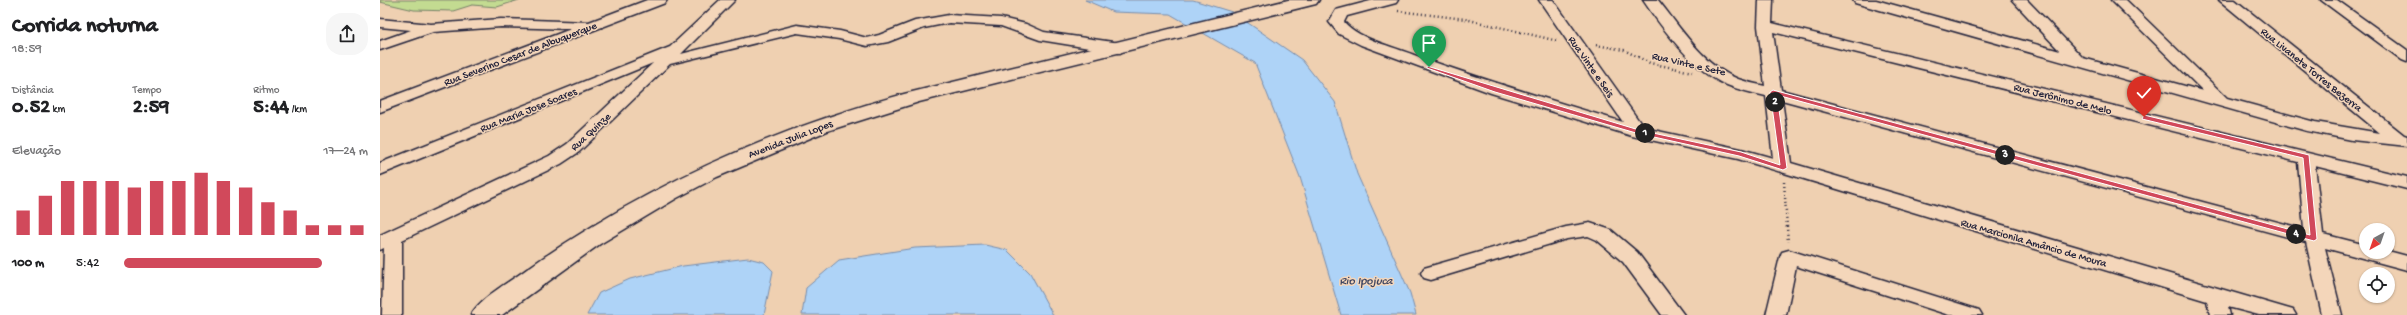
<!DOCTYPE html>
<html lang="pt">
<head>
<meta charset="utf-8">
<style>
	body { margin:0; font-family:"Gochi Hand",sans-serif; background:#f6f6f6; color:#202124; height:100vh; display:flex; flex-direction:column; font-size:15px; white-space:nowrap }
	* { box-sizing:border-box; margin:0 }
	p { font-size:13px; color:#757577 }
	.icon { flex:none; width:22px; height:22px; fill:none; stroke:currentColor; stroke-width:2; stroke-linecap:round; stroke-linejoin:round }
	.map { position:relative; flex:1; overflow:hidden }
	.details { display:flex; flex-direction:column; background:#fff; width:380px }
	.details>* { flex:none }
	.needle { width:26px; rotate:220deg }
	.controls { position:absolute; left:1979px; top:223px; display:grid; gap:8px }
	.controls a { display:grid; place-items:center; width:36px; height:36px; border-radius:50%; background:#fff; box-shadow:0 1px 3px #0004; font-size:20px }
	.pin { position:absolute; display:grid; place-items:center; width:34px; height:34px; color:#fff; margin:-41px -17px; border-radius:50% 50% 50% 0; rotate:-45deg; box-shadow:0 0 4px #0007 }
	.pin .icon { rotate:45deg }
	.km { position:absolute; width:20px; height:20px; margin:-10px; border-radius:50%; background:#222; color:#fff; font-size:11px; line-height:20px; text-align:center }
	.round { display:grid; place-items:center; flex:none; width:42px; height:42px; border-radius:16px; background:#f6f6f6 }
	.head { display:flex; align-items:center; justify-content:space-between; height:68px; padding:0 12px }
	h1 { font-size:22px; font-weight:800; line-height:30px }
	.metrics { display:grid; grid-template-columns:repeat(3,1fr); gap:6px; height:68px; padding:4px 12px }
	.metrics div { display:grid; align-content:center }
	.metrics b { font-size:20px; font-weight:800 }
	.metrics small { font-size:11px; font-weight:400 }
	.metrics p { font-size:11px }
	.chart { height:112px; padding:8px 12px }
	.chart p { display:flex; justify-content:space-between }
	.chart svg { width:100%; height:72px; margin-top:4px; stroke:#d1495b; stroke-width:6 }
	ul { padding:0 12px; list-style:none; font-size:13px }
	li { display:grid; grid-template-columns:64px 48px 1fr; align-items:center; height:30px }
	li i { height:10px; border-radius:5px; background:#d1495b }
	main { display:flex; flex:1; min-height:0 }
	.map>svg:first-child { display:block }
</style>
</head>
<body>
<main>
<section class="details">
<div class="head"><div><h1>Corrida noturna</h1><p>18:59</p></div><a class="round"><svg class="icon" aria-label="share" viewBox="0 0 24 24"><path d="M12 15V3M7 8l5-5 5 5M5 13v7h14v-7"/></svg></a></div>
<div class="metrics">
<div><p>Distância</p><b>0.52<small> km</small></b></div>
<div><p>Tempo</p><b>2:59</b></div>
<div><p>Ritmo</p><b>5:44<small> /km</small></b></div>
</div>
<div class="chart"><p><span>Elevação</span>17–24 m</p>
<svg viewBox="0 0 160 44" preserveAspectRatio="none"><path d="M5 44V29M15 44V20M25 44V11M35 44V11M45 44V11M55 44V15M65 44V11M75 44V11M85 44V6M95 44V11M105 44V15M115 44V24M125 44V29M135 44V38M145 44V38M155 44V38"/></svg>
</div>
<ul>
<li><b>100 m</b>5:42<i style="width:81%"></i></li>
</ul>
</section>
<div class="map">
<svg width="2027" height="315" viewBox="0 0 2027 315">
	<rect width="100%" height="100%" fill="#efd0b1"/>
	<filter id="ink" filterUnits="userSpaceOnUse"><feTurbulence type="fractalNoise" baseFrequency=".025" numOctaves="2"/><feDisplacementMap in="SourceGraphic" scale="8" xChannelSelector="R" yChannelSelector="G"/><feConvolveMatrix kernelMatrix="1 2 1 2 8 2 1 2 1" color-interpolation-filters="sRGB"/></filter>
	<g filter="url(#ink)">
		<polygon fill="#c3db91" stroke="#727e66" points="0,0 139,0 117,7 92,5 73,11 34,10 0,2"/>
		<g fill="#aed3f7" stroke="#768cac">
			<polygon points="705,0 813,0 852,12 922,60 955,102 977,174 1030,293 1036,315 961,315 920,177 875,63 790,14 733,12"/>
			<polygon points="605,245 627,250 650,273 673,315 422,315 426,288 459,260 535,248"/>
			<polygon points="368,258 384,262 393,271 384,315 207,315 219,293 250,279 303,266"/>
		</g>
		<g fill="none" stroke-linecap="round" stroke-linejoin="round">
			<defs>
				<g id="minor">
					<polygon points="267,0 287,0 285,3 0,112 0,101 191,29 121,27 53,32 0,50 0,41 31,30 0,27 0,19 51,24 121,19 209,22"/>
					<polygon points="340,0 355,0 301,54 417,25 460,31 487,38 499,35 535,21 569,15 621,18 646,24 664,32 740,43 748,48 740,53 660,40 621,26 569,23 544,28 508,42 487,46 459,39 417,33 290,64 199,152 181,164 22,240 22,315 2,315 4,248 0,250 0,235 169,156 187,144 273,63 0,175 0,163 290,47"/>
					<path d="M994,0H1018L1016,3L967,16L964,22C980,40 1012,46 1034,55C1103,80 1173,101 1243,122L1159,0H1173L1264,128L1361,149L1393,158L1386,96C1373,93 1359,90 1347,85C1315,73 1282,28 1263,0H1278C1300,27 1323,65 1358,79C1366,82 1376,84 1385,86L1378,26L1379,0H1393L1392,23L2027,177V189L1935,166L1943,234L1986,245V252L2008,251L2027,256V270L1945,248L1962,315H1942L1926,242L1402,100L1411,163L1906,308L1913,310L1916,315H1879L1848,307L1850,315H1830L1827,301L1358,159L1252,136L1111,93L981,45L959,34L949,22L956,10ZM1393,32L1918,162L1924,229L1401,90Z"/>
					<polygon points="1473,0 1496,0 1680,51 1632,0 1647,0 1703,58 1823,91 1731,0 1746,0 1847,98 1935,122 2000,133 1839,0 1855,0 2024,135 2027,136 2027,146 1972,140 1927,131 1475,3"/>
					<polygon points="1941,0 1957,0 2027,50 2027,62 2022,60"/>
					<polygon points="1210,223 1231,230 1257,252 1304,315 1282,315 1243,262 1217,240 1208,236 1187,239 1051,280 1044,278 1041,273 1044,268 1051,266 1186,227"/>
					<polygon points="1409,250 1599,310 1602,315 1569,315 1416,266 1406,315 1386,315 1400,257 1402,252"/>
				</g>
				<path id="secondary" d="M908,0H939L936,4L539,102L447,131L337,177L297,198L220,244L122,315H91C100,298 131,281 147,269C262,188 388,131 524,94Z"/>
			</defs>
			<use href="#minor" stroke="#22223b" stroke-width="3"/>
			<use href="#secondary" stroke="#22223b" stroke-width="3"/>
			<g stroke="#22223b" stroke-width="2.5" stroke-dasharray="1 3" stroke-linecap="butt">
				<polyline points="1018,11 1085,19 1178,41"/>
				<polyline points="1216,45 1244,50 1270,63 1312,72"/>
				<polyline points="1404,182 1408,242"/>
			</g>
			<use href="#minor" fill="#f4d6ba" fill-rule="evenodd"/>
			<use href="#secondary" fill="#f4d6ba" fill-rule="evenodd"/>
		</g>
	</g>
	<polygon fill="#d1495b" stroke="#fff" points="1047,66 1259,130 1361,152 1400,165 1390,92 1393,90 1930,235 1923,158 1762,119 1764,115 1929,155 1937,239 1934,241 1397,95 1407,168 1403,170 1359,156 1256,133 1115,92 1047,68"/>
	<g text-anchor="middle" stroke-width="3" stroke-linejoin="round" paint-order="stroke">
		<g font-size="11" fill="#22223b" stroke="#f4d6ba">
			<text transform="translate(140 53) rotate(-21)" y="4">Rua Severino Cesar de Albuquerque</text>
			<text transform="translate(1309 63) rotate(13)" y="4">Rua Vinte e Sete</text>
			<text transform="translate(1212 66) rotate(55)" y="4">Rua Vinte e Seis</text>
			<text transform="translate(1932 69) rotate(39)" y="4">Rua Livanete Torres Bezerra</text>
			<text transform="translate(1683 98) rotate(14)" y="4">Rua Jerônimo de Melo</text>
			<text transform="translate(148 109) rotate(-22)" y="4">Rua Maria Jose Soares</text>
			<text transform="translate(210 131) rotate(-43)" y="4">Rua Quinze</text>
			<text transform="translate(410 138) rotate(-21)" y="4">Avenida Julia Lopes</text>
			<text transform="translate(1654 242) rotate(16)" y="4">Rua Marcionila Amâncio de Moura</text>
		</g>
		<g font-size="12" font-style="italic" fill="#3e4561" stroke="#f4d6ba">
			<text x="986" y="284">Rio Ipojuca</text>
		</g>
	</g>
</svg>
<div class="controls">
<a><svg class="needle" viewBox="-14 -14 28 28"><path d="M0-13l5 13h-10z" fill="#e53935"/><path d="M0 13l5-13h-10z" fill="#757577"/></svg></a>
<a><svg class="icon" aria-label="locate" viewBox="0 0 24 24"><circle cx="12" cy="12" r="6"/><path d="M12 2v4M12 18v4M2 12h4M18 12h4"/></svg></a>
</div>
<div class="pin" style="left:1049px;top:67px;background:#1e9e55"><svg class="icon" aria-label="arrive" viewBox="0 0 24 24"><path d="M6 21V4h12l-3 4 3 4H6"/></svg></div>
<div class="pin" style="left:1764px;top:117px;background:#d93025"><svg class="icon" aria-label="check" viewBox="0 0 24 24"><path d="M5 12l5 5 9-10"/></svg></div>
<b class="km" style="left:1265px;top:133px">1</b>
<b class="km" style="left:1395px;top:102px">2</b>
<b class="km" style="left:1625px;top:155px">3</b>
<b class="km" style="left:1916px;top:234px">4</b>
</div>
</main>
</body>
</html>
